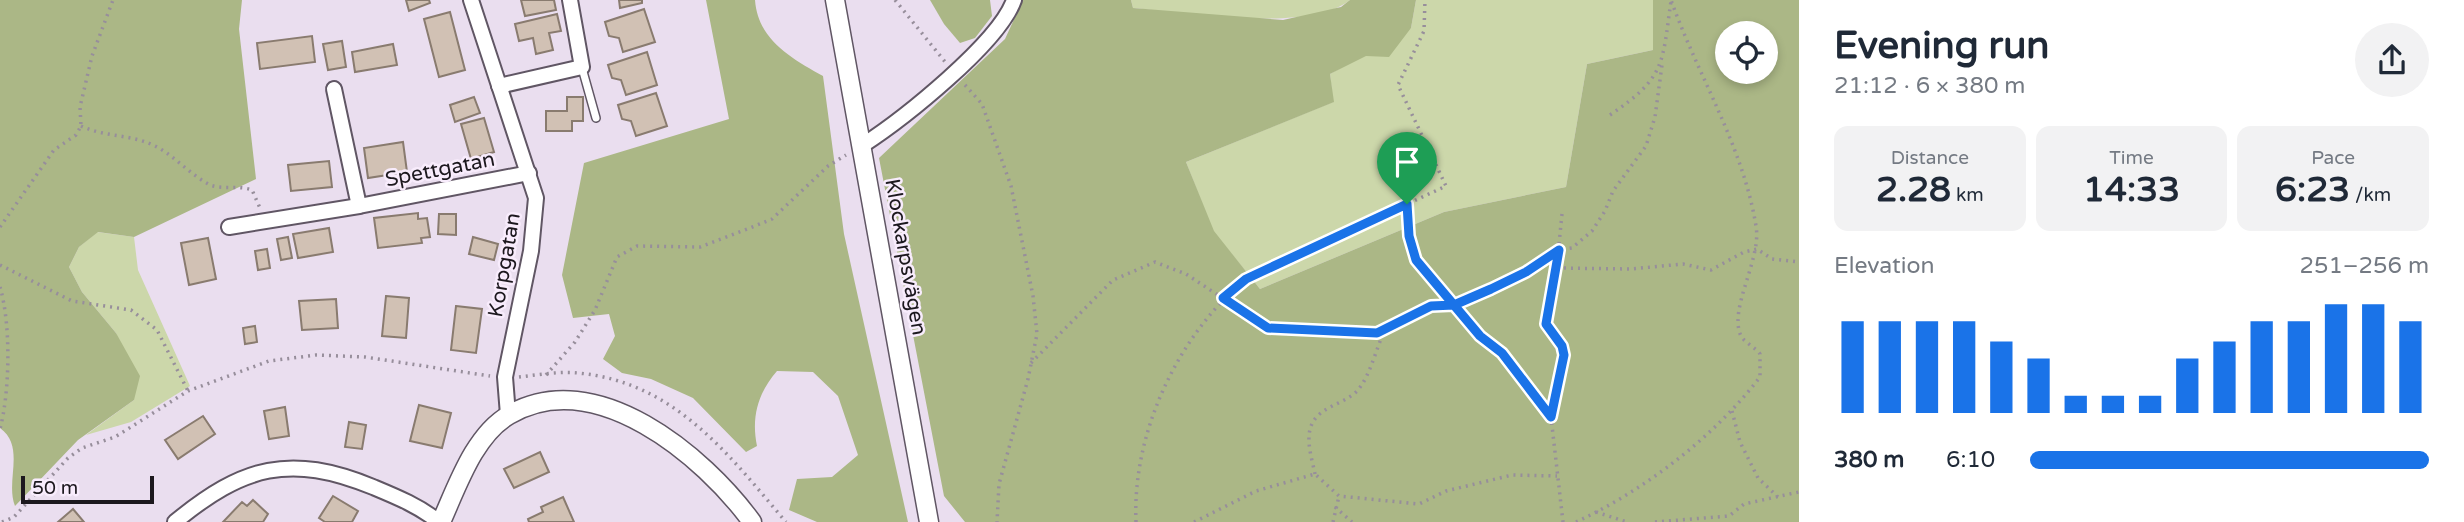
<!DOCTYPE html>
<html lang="en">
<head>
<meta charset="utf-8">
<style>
	body { margin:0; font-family:"Varela Round",sans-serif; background:#f2f2f3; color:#1f2937; height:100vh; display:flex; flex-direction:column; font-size:26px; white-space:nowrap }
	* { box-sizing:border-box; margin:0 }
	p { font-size:23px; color:#747a83 }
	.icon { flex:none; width:38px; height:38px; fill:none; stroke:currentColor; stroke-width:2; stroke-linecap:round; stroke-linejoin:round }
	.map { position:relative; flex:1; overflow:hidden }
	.drawer { display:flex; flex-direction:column; background:#fff; width:665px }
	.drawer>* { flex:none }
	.controls { position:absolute; left:1715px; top:21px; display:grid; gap:14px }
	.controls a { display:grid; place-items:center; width:63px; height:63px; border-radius:50%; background:#fff; box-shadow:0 4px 10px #0003; font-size:35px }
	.scale { position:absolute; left:21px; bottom:18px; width:133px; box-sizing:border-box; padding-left:7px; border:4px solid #1c181e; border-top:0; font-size:19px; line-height:24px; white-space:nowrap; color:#1c181e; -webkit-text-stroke:5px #f8ecfc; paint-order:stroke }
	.pin { position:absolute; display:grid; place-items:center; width:60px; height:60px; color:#fff; margin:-72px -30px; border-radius:50% 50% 50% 0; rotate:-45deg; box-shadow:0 0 7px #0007 }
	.pin .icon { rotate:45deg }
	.round { display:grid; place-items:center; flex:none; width:74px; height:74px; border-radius:37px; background:#f2f2f3 }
	.head { display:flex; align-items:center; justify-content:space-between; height:119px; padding:0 35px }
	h1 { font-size:38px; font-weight:700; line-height:52px }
	.stats { display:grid; grid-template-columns:repeat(3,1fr); gap:10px; height:119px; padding:7px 35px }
	.stats div { display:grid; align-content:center; border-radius:14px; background:#f2f2f3; text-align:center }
	.stats b { font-size:35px; font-weight:700 }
	.stats small { font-size:19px; font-weight:400 }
	.stats p { font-size:19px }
	.chart { height:196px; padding:14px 35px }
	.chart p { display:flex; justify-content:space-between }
	.chart svg { width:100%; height:126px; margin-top:7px; stroke:#1a73e8; stroke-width:6 }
	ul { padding:0 35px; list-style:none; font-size:23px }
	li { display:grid; grid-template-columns:112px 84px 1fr; align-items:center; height:52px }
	li i { height:18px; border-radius:9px; background:#1a73e8 }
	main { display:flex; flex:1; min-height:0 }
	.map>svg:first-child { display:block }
</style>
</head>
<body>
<main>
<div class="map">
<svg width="1799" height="522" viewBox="0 0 1799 522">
	<rect width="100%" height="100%" fill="#eadeef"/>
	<g fill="#ccd7aa">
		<path d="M1131,0H1350C1310,33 1184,13 1133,8Z"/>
		<polygon points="1416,0 1653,0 1653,50 1587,64 1566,187 1444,212 1260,289 1213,231 1186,162 1333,102 1330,74 1411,28"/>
		<polygon points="97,232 134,237 138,270 190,386 131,422 86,435 134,400 116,333 82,292 69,267 79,247"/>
	</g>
	<g fill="#abb786" fill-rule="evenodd">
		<path d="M0,0H242L239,29L256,179L134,237L98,232L79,247L69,267L82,292L116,333L140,376L134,400L78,440L15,506C5,481 26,447 0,428Z"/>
		<path d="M706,0H755C758,40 791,58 823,76L844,234L908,522H817L789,510L797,479L832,477L858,455L838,396L813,372L777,371C758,393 751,417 757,446L746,452L693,398L651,379L622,373L603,359L615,336L609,314L573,318L562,275L584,163L729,119Z"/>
		<polygon points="930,0 990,0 992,16 975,38 960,43 944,24"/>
		<path d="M1023,0H1131L1133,8L1283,20L1341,7L1350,0H1416L1411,28L1389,57L1366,56L1330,74L1334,102L1186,162L1214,231L1260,289L1444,212L1566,187L1587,64L1653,50V0H1799V522H965L944,496L879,158L1005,39ZM1727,33H1766V72H1727Z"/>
	</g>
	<g fill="#d1c1b4" stroke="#897b6f" stroke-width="2">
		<polygon points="406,0 429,0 430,3 409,11"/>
		<polygon points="521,0 554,0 556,10 525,16"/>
		<polygon points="619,0 642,0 642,3 620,8"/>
		<polygon points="644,9 655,42 623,52 619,38 609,36 605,22"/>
		<polygon points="450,12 465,70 439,77 424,19"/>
		<polygon points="557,14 561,31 549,33 553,50 536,54 533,38 519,41 515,24"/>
		<polygon points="312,36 315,62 260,69 257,43"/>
		<polygon points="342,41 346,67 328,70 323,44"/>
		<polygon points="393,44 397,65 355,72 352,52"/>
		<polygon points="647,52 657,85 626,95 621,80 612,78 608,65"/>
		<polygon points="656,93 667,126 636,136 631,121 622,119 618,105"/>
		<polygon points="474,97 480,113 455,122 450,105"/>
		<polygon points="567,97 583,97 583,121 572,121 572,131 546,131 546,111 567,111"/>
		<polygon points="484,118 494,152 471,159 461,124"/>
		<polygon points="403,142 407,172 368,178 364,148"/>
		<polygon points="329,161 332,187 291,191 288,165"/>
		<polygon points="418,213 418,219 427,218 430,237 421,238 422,243 378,248 374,218"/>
		<polygon points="439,214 456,214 456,235 438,234"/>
		<polygon points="329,228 333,252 298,258 293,234"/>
		<polygon points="288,237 292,258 281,260 277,239"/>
		<polygon points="473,237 498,244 494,260 469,254"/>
		<polygon points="208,238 216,279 189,285 181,243"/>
		<polygon points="267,249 270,268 258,270 255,251"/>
		<polygon points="386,296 409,298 406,338 382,336"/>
		<polygon points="336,299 338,328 302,330 299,301"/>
		<polygon points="456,306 482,309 476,353 451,350"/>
		<polygon points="255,326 257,342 245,344 243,328"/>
		<polygon points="419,405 451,413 442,448 410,441"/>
		<polygon points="285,407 289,436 269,439 264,411"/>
		<polygon points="203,416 215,434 178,459 165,440"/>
		<polygon points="349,422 366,425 362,449 345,447"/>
		<polygon points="540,452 549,472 514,488 504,469"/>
		<polygon points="333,496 358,511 352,522 325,522 319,518"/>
		<polygon points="563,497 574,522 529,522 528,519 543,512 541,507"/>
		<polygon points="253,500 268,514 263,522 223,522 242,502 247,506"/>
		<polygon points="73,509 84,522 58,522"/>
	</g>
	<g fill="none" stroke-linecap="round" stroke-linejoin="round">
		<defs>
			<polyline id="service" points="582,68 596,118"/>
			<g id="minor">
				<polyline points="471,0 536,198 531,251 505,377 508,415"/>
				<polyline points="499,86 582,67 570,0"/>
				<polyline points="334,89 359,206"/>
				<path d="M863,145C903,119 999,43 1014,0"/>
				<polyline points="229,227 359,206 529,173"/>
				<path d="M175,522C243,466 290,453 373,487C397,497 419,506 439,522"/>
			</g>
			<g id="tertiary">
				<polyline points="835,0 929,522"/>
				<path d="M441,522C457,487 474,435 509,415C595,364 704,456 752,522"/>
			</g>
		</defs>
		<use href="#service" stroke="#605664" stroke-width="10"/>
		<use href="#minor" stroke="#605664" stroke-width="18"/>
		<use href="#tertiary" stroke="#605664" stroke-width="21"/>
		<g stroke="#978e9b" stroke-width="3.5" stroke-dasharray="2 5" stroke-linecap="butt">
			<polyline points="895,0 946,63"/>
			<polyline points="965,85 982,104 1011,186 1033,296 1037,334 1028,379 999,484 997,522"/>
			<path d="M1610,115C1666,77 1662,64 1671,1"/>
			<path d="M81,126C104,137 129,134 153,145C173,154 189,174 210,185C223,190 239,185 252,190L260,208"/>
			<polyline points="1407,205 1409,236 1416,260 1480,336 1502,353 1549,415"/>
			<polyline points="1562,214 1555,284 1546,324 1562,346 1564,355 1551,417 1563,522"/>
			<polyline points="0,227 54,150 76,135 81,126 80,107 92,56 113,0"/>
			<polyline points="0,265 72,301 131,310 157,330 188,391"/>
			<polyline points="1557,268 1631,269 1683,264 1711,270 1744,252 1757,249 1772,259 1799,262"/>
			<path d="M0,287C11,324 10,391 0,429"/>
			<polyline points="1031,363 1113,280 1155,262 1186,274 1268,328 1377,333 1431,306 1454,305 1526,272 1559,250 1572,248 1592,231 1605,211 1613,191 1646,146 1655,117 1662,65"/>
			<polyline points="546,375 575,342 595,310 617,257 637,246 700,247 750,228 772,219 828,166 846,155"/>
			<path d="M519,377C538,375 559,371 578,373C675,382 728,454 786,522"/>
			<polyline points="1732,411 1740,442 1758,478 1778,497"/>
			<path d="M1315,474C1311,454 1301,428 1321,413C1332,404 1348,401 1358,390C1371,374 1376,348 1385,330"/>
			<polyline points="1335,507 1352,522"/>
			<polyline points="1596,512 1627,522"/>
			<polyline points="2,522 14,517 68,458 82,448 115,437 188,391 269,361 316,355 365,357 490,376"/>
			<path d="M1136,522C1132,433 1178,335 1246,279L1446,186L1398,85L1424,31L1425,0"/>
			<polyline points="1194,522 1256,491 1315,474 1339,496 1419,504 1446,491 1512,475 1557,476"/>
			<polyline points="1333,522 1339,496"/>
			<path d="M1576,522C1645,490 1714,437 1760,377V354C1755,347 1745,343 1741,336C1728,309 1762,259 1756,226C1743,146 1698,76 1671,0"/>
			<polyline points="1655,522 1729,516 1744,504 1799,492"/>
		</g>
		<use href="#service" stroke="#fff" stroke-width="7"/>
		<use href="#minor" stroke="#fff" stroke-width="14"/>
		<use href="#tertiary" stroke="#fff" stroke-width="18"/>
	</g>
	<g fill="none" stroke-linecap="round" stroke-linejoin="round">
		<defs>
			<polyline id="route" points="1407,204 1246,279 1223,298 1268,328 1377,333 1431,306 1454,305 1491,289 1526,272 1559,250 1546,324 1562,346 1564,355 1551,417 1502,353 1480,336 1416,260 1409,236 1407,204"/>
		</defs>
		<use href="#route" stroke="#fff" stroke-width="14"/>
		<use href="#route" stroke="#1a73e8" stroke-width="9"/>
	</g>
	<g text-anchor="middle" stroke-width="5" stroke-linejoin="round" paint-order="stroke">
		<g font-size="21" fill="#1c181e" stroke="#f8ecfc">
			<text transform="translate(440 169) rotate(-11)" y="7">Spettgatan</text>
			<text transform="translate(906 257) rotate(80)" y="7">Klockarpsvägen</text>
			<text transform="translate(504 265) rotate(-80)" y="7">Korpgatan</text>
		</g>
	</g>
</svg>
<div class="controls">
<a><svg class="icon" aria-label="locate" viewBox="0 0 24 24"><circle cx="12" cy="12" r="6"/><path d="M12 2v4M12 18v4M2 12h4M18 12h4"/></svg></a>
</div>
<div class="scale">50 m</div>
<div class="pin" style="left:1407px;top:204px;background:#1e9e55"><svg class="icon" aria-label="arrive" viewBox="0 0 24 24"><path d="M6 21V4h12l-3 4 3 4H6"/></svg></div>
</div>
<section class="drawer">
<div class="head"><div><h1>Evening run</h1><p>21:12 · 6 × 380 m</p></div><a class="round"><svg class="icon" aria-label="share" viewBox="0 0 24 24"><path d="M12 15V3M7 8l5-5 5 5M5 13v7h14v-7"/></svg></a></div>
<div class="stats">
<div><p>Distance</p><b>2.28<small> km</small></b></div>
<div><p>Time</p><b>14:33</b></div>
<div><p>Pace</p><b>6:23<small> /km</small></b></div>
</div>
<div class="chart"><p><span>Elevation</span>251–256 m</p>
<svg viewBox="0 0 160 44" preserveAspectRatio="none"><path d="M5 44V12M15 44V12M25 44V12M35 44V12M45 44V19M55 44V25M65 44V38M75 44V38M85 44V38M95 44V25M105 44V19M115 44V12M125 44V12M135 44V6M145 44V6M155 44V12"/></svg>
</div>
<ul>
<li><b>380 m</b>6:10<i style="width:100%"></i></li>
</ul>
</section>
</main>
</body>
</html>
